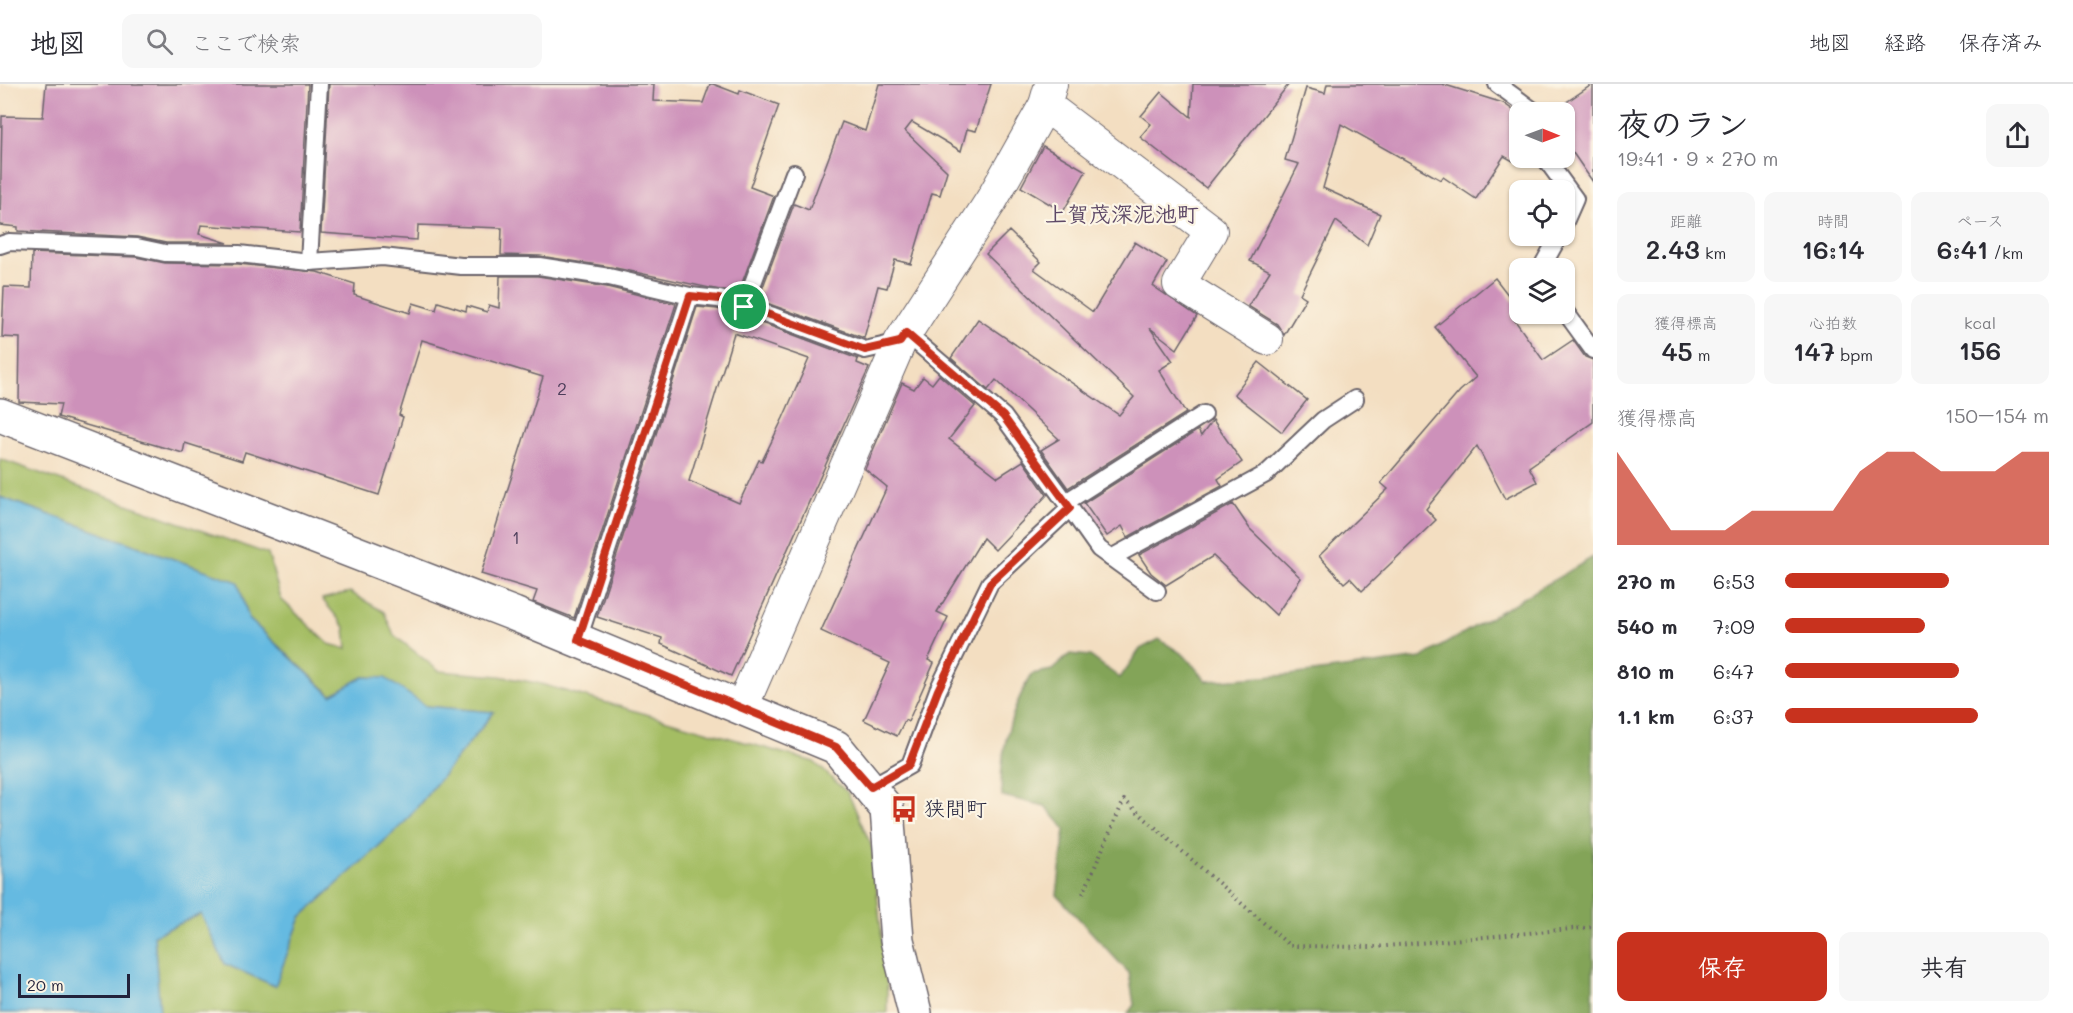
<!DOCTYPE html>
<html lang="ja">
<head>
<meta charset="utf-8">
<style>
	body { margin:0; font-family:Mali,"Klee One",sans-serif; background:#f7f7f7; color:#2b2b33; height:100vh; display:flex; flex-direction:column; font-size:22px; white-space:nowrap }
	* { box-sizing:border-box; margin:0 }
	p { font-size:20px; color:#7c7c81 }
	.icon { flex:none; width:33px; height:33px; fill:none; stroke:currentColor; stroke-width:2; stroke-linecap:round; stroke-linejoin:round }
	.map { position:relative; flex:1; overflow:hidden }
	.details { display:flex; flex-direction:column; background:#fff; width:480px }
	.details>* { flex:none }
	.needle { width:39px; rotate:91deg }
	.buttons { position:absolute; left:1509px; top:18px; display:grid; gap:12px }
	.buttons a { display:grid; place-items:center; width:66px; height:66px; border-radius:12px; background:#fff; box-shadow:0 2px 4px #0004; font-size:30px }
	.scale { position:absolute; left:18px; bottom:15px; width:112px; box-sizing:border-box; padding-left:6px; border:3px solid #22223b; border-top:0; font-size:16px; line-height:21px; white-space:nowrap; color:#22223b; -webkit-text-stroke:4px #fcf5e5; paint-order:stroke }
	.pin { position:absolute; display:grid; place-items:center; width:51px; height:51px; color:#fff; margin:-26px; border:3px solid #fff; border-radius:50%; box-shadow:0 2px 6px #0007 }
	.round { display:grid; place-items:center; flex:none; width:63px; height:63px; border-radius:12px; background:#f7f7f7 }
	.summary { display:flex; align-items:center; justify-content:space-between; height:102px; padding:0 24px }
	h1 { font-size:33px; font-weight:600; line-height:45px }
	.stats { display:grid; grid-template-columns:repeat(3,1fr); gap:9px; height:102px; padding:6px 24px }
	.stats div { display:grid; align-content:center; border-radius:12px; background:#f7f7f7; text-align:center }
	.stats b { font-size:26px; font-weight:600 }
	.stats small { font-size:16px; font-weight:400 }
	.stats p { font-size:16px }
	.chart { height:168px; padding:12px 24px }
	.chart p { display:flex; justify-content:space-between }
	.chart svg { width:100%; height:108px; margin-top:6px; fill:#c8321e; opacity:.7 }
	.primary-button { display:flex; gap:12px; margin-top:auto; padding:12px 24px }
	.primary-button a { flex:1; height:69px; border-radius:12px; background:#c8321e; color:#fff; font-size:24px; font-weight:600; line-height:69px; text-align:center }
	.primary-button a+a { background:#f7f7f7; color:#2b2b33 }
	ul { padding:0 24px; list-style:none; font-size:20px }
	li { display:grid; grid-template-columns:96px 72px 1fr; align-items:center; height:45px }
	li i { height:15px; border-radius:8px; background:#c8321e }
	header { display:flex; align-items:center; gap:36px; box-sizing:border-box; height:84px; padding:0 30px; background:#fff; border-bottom:2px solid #e1e1e2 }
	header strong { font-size:28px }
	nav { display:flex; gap:33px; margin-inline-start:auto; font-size:21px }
	.search { width:420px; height:54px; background:#f7f7f7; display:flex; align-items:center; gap:15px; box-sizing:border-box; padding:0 21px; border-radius:12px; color:#7c7c81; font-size:22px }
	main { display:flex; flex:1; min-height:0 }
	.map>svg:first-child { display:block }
</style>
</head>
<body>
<header>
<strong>地図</strong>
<div class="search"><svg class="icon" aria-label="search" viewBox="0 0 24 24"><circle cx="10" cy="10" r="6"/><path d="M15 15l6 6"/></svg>ここで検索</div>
<nav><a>地図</a><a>経路</a><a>保存済み</a></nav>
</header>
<main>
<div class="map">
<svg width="1593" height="929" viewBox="0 0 1593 929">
	<rect width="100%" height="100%" fill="#fcf5e5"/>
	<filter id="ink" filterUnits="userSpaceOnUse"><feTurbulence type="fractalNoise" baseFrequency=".0167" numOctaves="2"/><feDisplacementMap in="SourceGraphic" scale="12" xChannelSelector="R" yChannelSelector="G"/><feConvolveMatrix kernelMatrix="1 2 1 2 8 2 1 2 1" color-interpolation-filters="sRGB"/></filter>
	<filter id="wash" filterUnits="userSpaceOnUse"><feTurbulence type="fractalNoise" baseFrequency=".008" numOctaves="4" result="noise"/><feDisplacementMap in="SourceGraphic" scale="24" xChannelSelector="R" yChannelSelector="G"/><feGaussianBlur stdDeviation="1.35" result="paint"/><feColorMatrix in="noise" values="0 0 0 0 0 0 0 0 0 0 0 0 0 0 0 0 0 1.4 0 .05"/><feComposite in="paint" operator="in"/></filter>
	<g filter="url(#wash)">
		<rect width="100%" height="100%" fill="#f3dec1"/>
		<polygon fill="#a4bd63" stroke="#63704f" stroke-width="1.5" points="0,375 268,470 281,515 329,560 347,565 345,543 322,515 350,508 384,528 394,551 439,587 499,592 537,599 814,678 848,709 872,763 887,902 887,929 160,929 154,851 202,830 225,880 275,902 301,833 405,738 494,628 425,622 384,594 363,593 332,611 249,535 238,498 0,413"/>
		<path fill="#83a459" stroke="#52634a" stroke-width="1.5" d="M1593,473V929H1128L1134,921L1129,889L1057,811L1065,745L1045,722L1002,712C998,673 1011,623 1032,590L1052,586L1070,570L1090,572L1120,594L1140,565L1159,555L1184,571L1207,597L1290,591L1421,574Z"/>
		<polygon fill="#65bae1" stroke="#446e8e" stroke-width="1.5" points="0,413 238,498 249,535 331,611 363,593 385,594 426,622 494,628 405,738 301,833 275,902 225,880 201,830 154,851 160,929 0,929"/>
		<g id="blocks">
			<g fill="#cd91ba" fill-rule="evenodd">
				<polygon points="46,0 308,0 300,148 201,141 199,150 228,159 166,159 137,153 18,147 18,143 0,141 2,32 43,33"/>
				<polygon points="329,0 654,0 653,17 703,19 710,0 713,0 739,10 740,6 779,21 750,103 774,112 738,210 611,183 540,172 501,171 502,144 418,141 417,156 321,149"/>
				<polygon points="879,0 991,0 976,47 967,45 961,67 912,38 905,47 947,87 940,111 932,109 911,180 895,176 887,204 878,202 864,254 758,216 794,120 809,126 842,38 865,47"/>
				<polygon points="1193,0 1289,0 1206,104 1140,53 1151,40 1141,32 1161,8 1191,33"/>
				<polygon points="1327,0 1442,0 1503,19 1520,31 1520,67 1513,77 1504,72 1476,115 1443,93 1441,96 1341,40 1323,104 1380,130 1367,161 1336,137 1300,210 1306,214 1284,251 1277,240 1248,222 1270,187 1250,177 1299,80 1285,76 1306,4 1325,9"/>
				<polygon points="1593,0 1593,98 1564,56 1564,28 1552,28"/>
				<polygon points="1043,62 1086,87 1063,128 1021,103"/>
				<polygon points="1009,147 1041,178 1034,185 1093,228 1135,158 1167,178 1153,202 1197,232 1177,265 1150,244 1173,277 1159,286 1186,329 1068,404 1041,366 1059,355 996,296 988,306 951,274 978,235 1119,331 1134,313 986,170"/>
				<polygon points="32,169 136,173 165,179 238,180 317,188 355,200 354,211 410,229 413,219 436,226 438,218 466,227 467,222 487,228 489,221 499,224 500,192 538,192 607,203 676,220 574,534 533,518 537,507 481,490 543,293 422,256 399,331 403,333 379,411 245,368 242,377 185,359 183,369 58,333 61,320 19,318 20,254 2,253 4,203 31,204"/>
				<polygon points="1495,194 1519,225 1511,231 1543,276 1573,256 1585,273 1593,276 1593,338 1529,383 1537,398 1505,415 1477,362 1426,425 1436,436 1362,507 1350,494 1344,499 1319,472 1388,405 1381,399 1460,307 1476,293 1435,243"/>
				<path d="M697,223L717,225L770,242L858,275L857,279L869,284L731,592L661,560L662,554L597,533ZM734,249L809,275L783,334L762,377L759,376L739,419L689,397Z"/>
				<polygon points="1259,278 1307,316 1282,348 1234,310"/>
				<polygon points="939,291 975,322 949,355 998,393 1023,377 1047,411 995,466 983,454 937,528 948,533 928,576 934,579 908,638 905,636 897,652 864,636 890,579 821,547 887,403 865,385 902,299 914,305 923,293 932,300"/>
				<polygon points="1213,336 1242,378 1218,395 1222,402 1128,453 1122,442 1107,452 1084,419 1198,346 1201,352"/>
				<polygon points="1233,420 1250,445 1301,494 1276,531 1213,472 1166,501 1151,489 1139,471"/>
			</g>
		</g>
	</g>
	<g filter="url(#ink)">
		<use href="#blocks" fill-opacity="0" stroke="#6b646a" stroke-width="1.5"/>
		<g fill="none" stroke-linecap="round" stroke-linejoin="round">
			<defs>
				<g id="service">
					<polyline points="1497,0 1535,28"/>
					<polyline points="1545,74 1575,115 1564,140"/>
					<polyline points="0,161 9,158 137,163 165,169 239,170 309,178 383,173 461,182 539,182 609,193 690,212 719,215 773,232 865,266 900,258"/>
					<polyline points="309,178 319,0"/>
					<polyline points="1545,184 1544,179 1559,152"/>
					<polyline points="744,223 794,89"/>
					<polyline points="1564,226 1593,266"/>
					<polyline points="1066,418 1204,330"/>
					<polyline points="1070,424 1099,465 1157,507"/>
					<polyline points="1111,474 1266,390 1323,336 1355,315"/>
					<polyline points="578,556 690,212"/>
					<polyline points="871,703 910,681 938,606 990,499 1070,424 1003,332 906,249"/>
				</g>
				<g id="minor">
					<polyline points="1045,21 1211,147 1179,200 1267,255"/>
					<polyline points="742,623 900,258 991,117 1045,21 1051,0"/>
				</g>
				<polyline id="tertiary" points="0,331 514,530 836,663 887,725 897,856 915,929"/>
			</defs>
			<use href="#service" stroke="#6b646a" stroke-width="20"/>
			<use href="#minor" stroke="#6b646a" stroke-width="34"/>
			<use href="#tertiary" stroke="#6b646a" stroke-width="36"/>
			<polyline stroke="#6b646a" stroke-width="4" stroke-dasharray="1.5 4.5" stroke-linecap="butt" points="1083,810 1124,716 1290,862 1376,863 1593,843"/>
			<use href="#service" stroke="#fff" stroke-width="16"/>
			<use href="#minor" stroke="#fff" stroke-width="32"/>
			<use href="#tertiary" stroke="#fff" stroke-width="33"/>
		</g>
	</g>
	<g fill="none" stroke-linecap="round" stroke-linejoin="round" filter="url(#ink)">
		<defs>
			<polygon id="route" points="690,212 719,215 773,232 865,266 900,258 906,249 1003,332 1070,424 990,499 938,606 909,681 871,703 836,663 578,556"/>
		</defs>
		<use href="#route" stroke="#fff" stroke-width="12"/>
		<use href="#route" stroke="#c8321e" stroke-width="8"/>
	</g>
	<defs>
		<symbol id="bus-bare" viewBox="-9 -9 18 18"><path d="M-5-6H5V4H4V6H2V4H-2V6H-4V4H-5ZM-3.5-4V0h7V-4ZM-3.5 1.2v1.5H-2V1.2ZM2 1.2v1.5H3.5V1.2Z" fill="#c8321e" stroke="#fcf5e5" stroke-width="2.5" paint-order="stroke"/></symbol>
	</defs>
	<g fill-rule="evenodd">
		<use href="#bus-bare" x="885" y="706" width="38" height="38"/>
	</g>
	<g text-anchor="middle" stroke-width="4.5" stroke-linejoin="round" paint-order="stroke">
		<g font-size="18" fill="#4d3e5b">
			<text x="562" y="311">2</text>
			<text x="516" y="460">1</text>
		</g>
		<g font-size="21" fill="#22223b" stroke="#fcf5e5" text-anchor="start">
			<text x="924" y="732">狭間町</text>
		</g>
		<g font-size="22" font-weight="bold" fill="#5e4967" stroke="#fcf5e5">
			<text x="1122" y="138">上賀茂深泥池町</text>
		</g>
	</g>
</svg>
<div class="buttons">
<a><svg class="needle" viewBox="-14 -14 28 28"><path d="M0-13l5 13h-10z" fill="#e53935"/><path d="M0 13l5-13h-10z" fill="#7c7c81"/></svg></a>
<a><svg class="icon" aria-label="locate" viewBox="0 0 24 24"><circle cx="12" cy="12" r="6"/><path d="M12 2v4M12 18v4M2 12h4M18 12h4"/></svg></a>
<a><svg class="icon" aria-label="layers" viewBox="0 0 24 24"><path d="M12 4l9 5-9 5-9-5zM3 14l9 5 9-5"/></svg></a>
</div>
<div class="scale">20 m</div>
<div class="pin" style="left:744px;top:223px;background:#1e9e55"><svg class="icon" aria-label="arrive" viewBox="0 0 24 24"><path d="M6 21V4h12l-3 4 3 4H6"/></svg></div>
</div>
<section class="details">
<div class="summary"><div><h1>夜のラン</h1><p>19:41 · 9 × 270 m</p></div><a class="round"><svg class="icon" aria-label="share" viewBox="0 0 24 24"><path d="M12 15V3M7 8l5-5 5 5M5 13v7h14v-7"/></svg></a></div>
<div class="stats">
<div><p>距離</p><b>2.43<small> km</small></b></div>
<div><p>時間</p><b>16:14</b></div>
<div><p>ペース</p><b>6:41<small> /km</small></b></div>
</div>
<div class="stats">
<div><p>獲得標高</p><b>45<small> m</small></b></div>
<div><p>心拍数</p><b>147<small> bpm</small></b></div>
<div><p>kcal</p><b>156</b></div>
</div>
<div class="chart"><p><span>獲得標高</span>150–154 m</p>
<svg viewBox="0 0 160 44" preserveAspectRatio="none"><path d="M0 44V6L10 22L20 38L30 38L40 38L50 30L60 30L70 30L80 30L90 14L100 6L110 6L120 14L130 14L140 14L150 6L160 6V44z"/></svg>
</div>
<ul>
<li><b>270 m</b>6:53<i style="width:62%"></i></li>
<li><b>540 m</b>7:09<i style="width:53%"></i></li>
<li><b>810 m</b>6:47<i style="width:66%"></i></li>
<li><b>1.1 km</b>6:37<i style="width:73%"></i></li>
</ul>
<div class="primary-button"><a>保存</a><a>共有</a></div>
</section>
</main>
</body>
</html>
